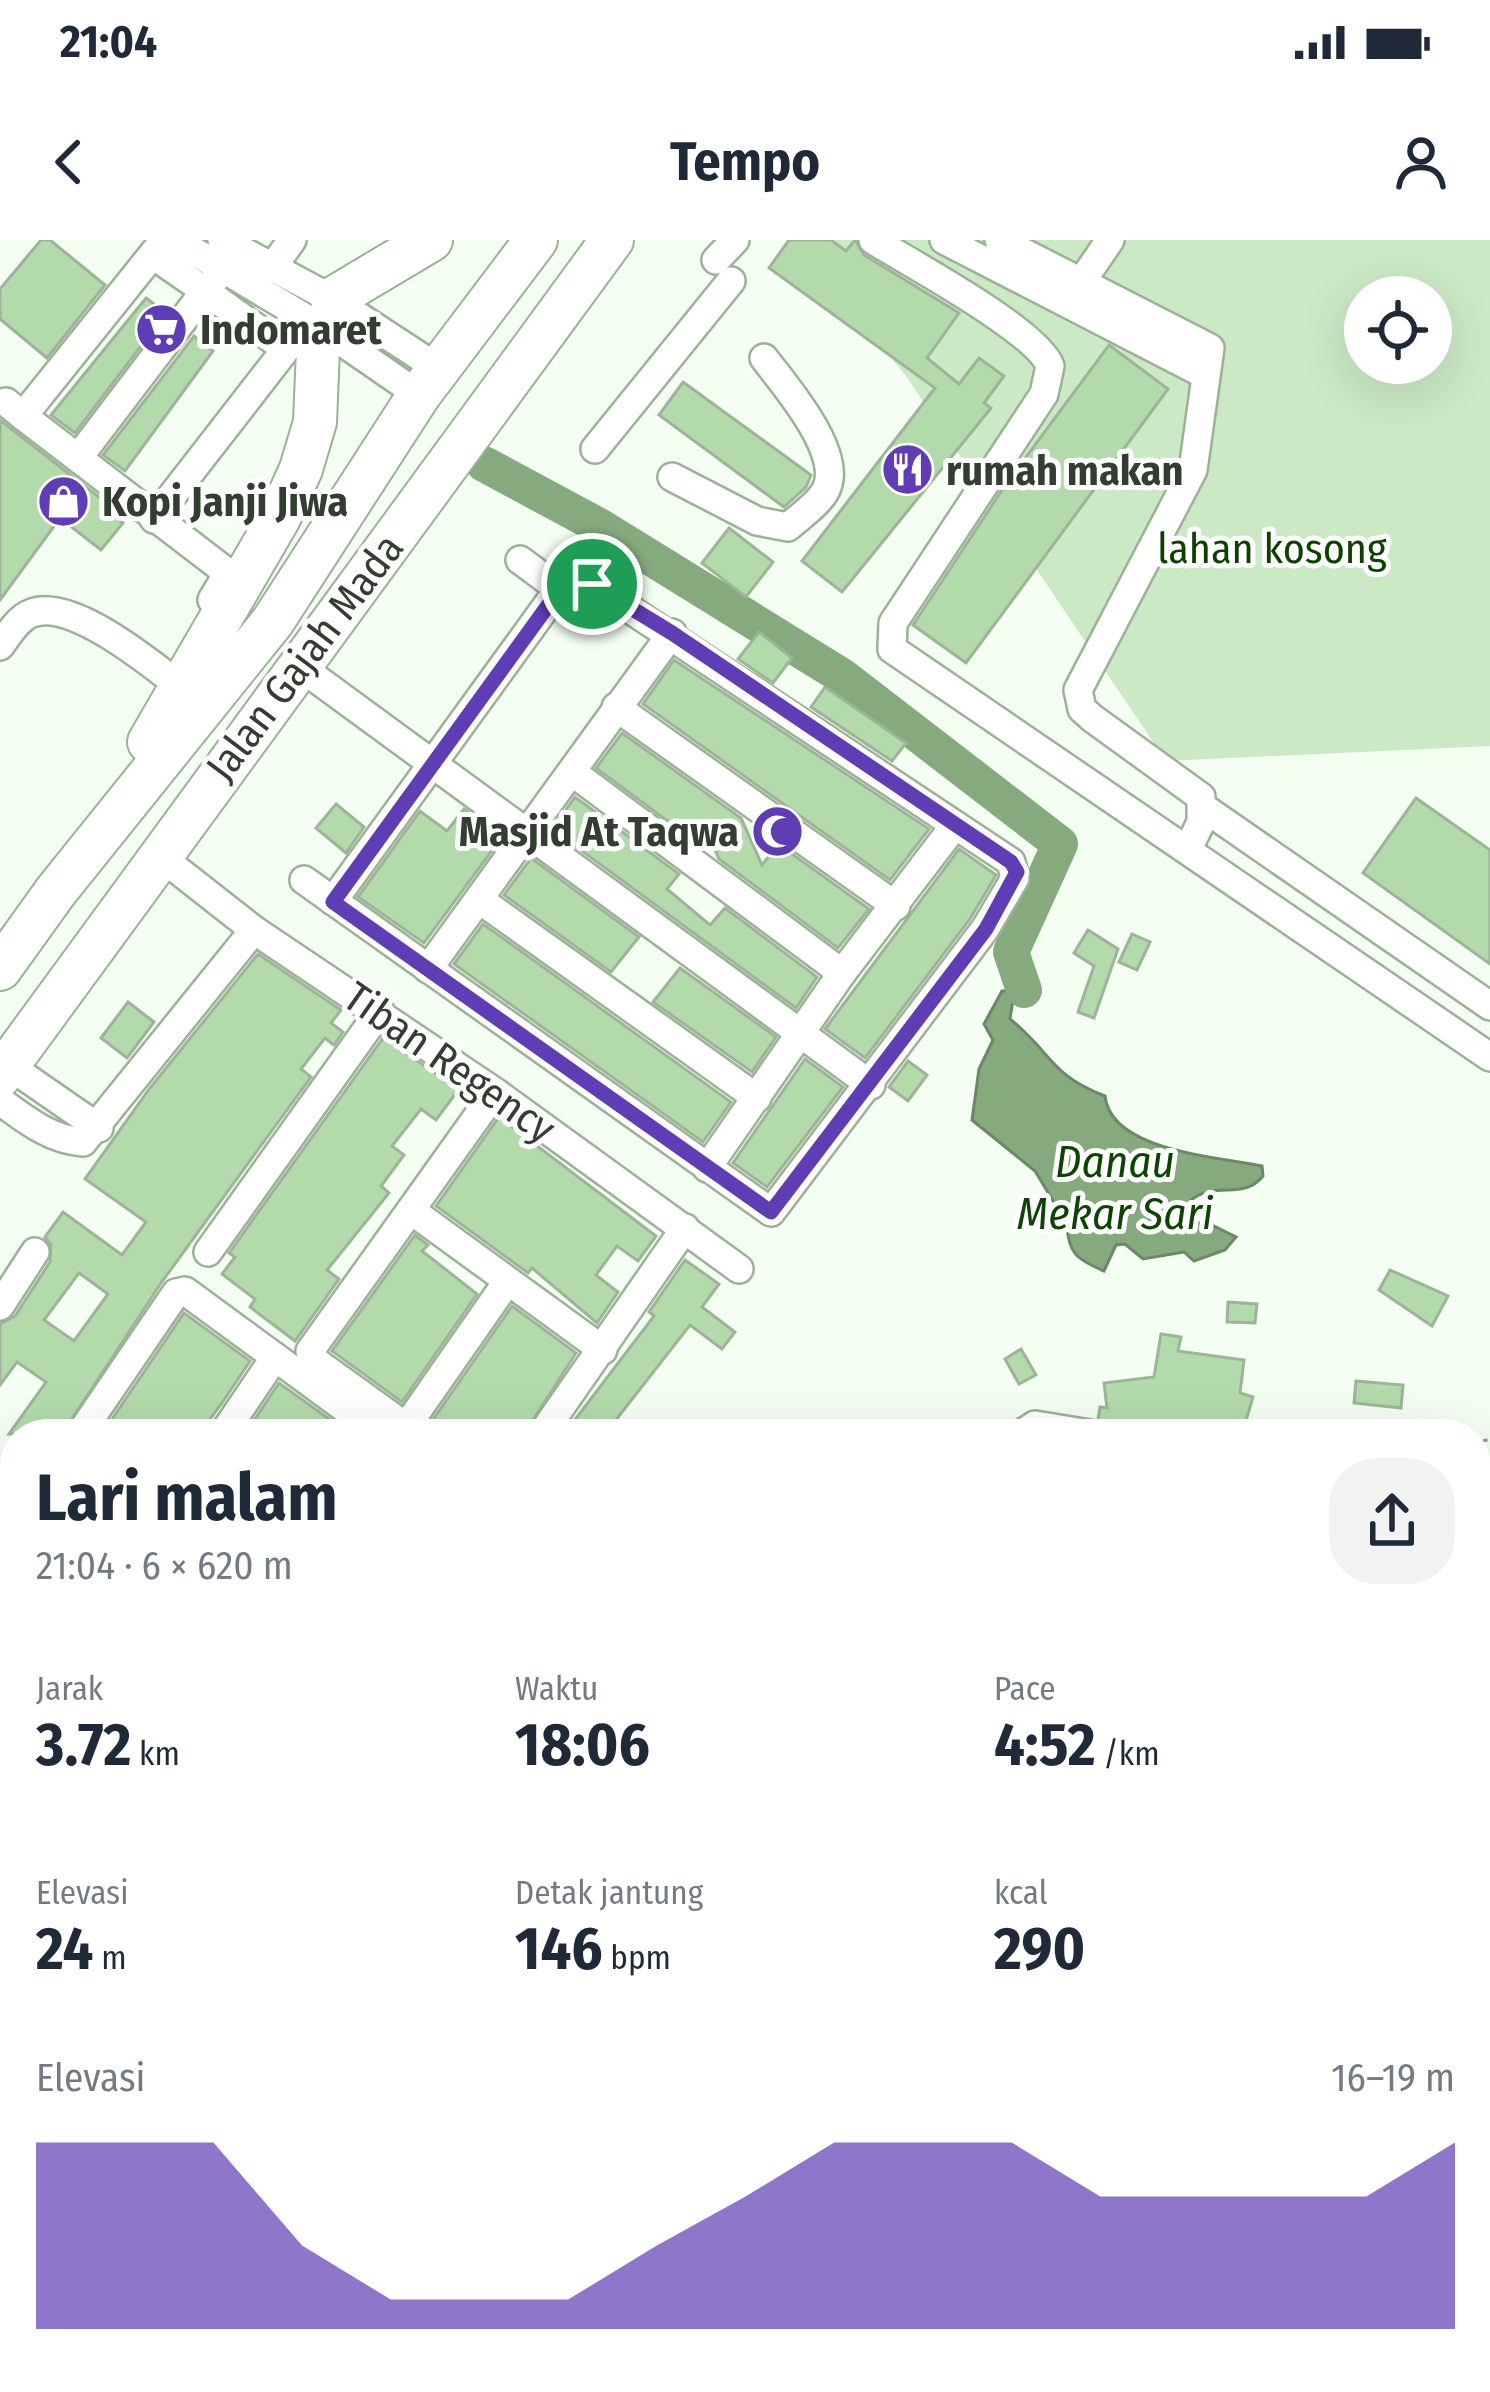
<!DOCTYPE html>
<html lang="id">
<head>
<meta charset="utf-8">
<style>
	body { margin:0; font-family:"Fira Sans Condensed",sans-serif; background:#f2f2f3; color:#1f2937; height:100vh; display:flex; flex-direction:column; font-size:45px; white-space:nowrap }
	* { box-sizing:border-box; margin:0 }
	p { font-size:39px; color:#747a83 }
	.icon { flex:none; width:66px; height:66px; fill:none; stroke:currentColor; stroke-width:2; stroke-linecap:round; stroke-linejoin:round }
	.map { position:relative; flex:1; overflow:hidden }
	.drawer { position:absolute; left:0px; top:1179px; width:1491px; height:975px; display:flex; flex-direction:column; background:#fff; border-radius:48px 48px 0 0; box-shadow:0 12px 48px #0002 }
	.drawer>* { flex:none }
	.tools { position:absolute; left:1344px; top:36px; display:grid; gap:24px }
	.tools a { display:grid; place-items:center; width:108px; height:108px; border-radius:50%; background:#fff; box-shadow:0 12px 48px #0002; font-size:60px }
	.pin { position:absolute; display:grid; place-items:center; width:102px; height:102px; color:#fff; margin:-51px; border:6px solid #fff; border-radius:50%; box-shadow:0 3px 12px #0007 }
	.round { display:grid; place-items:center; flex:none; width:126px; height:126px; border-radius:48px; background:#f2f2f3 }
	.overview { display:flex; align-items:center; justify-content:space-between; height:204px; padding:0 36px }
	h1 { font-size:66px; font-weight:700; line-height:90px }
	.figures { display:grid; grid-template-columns:repeat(3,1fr); gap:18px; height:204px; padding:12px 36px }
	.figures div { display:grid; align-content:center }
	.figures b { font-size:60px; font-weight:700 }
	.figures small { font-size:33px; font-weight:400 }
	.figures p { font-size:33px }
	.chart { height:336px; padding:24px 36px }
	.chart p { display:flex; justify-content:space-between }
	.chart svg { width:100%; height:216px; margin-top:12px; fill:#5f3db5; opacity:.7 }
	.status { display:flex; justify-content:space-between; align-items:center; height:84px; padding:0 60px; background:#fff; direction:ltr }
	.status svg { height:33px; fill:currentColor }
	header { display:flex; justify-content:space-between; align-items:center; height:156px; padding:0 36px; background:#fff; font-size:54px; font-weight:700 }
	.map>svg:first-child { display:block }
</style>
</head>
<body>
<div class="status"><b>21:04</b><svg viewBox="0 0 49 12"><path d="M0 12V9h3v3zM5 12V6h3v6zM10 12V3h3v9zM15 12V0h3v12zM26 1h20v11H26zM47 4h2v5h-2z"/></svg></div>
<header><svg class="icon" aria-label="back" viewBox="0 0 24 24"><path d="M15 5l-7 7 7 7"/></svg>Tempo<svg class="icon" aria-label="person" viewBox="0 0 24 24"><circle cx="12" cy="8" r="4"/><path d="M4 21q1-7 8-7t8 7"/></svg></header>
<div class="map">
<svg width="1490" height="2152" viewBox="0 0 1490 2152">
	<rect width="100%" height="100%" fill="#f4fef3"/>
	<path fill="#cbe9c5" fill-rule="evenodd" d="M795,0H1490V506L1166,521L906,136ZM1365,57H1431V123H1365Z"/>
	<path fill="#85aa7e" stroke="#6c8967" stroke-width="3" d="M1024,750L1013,760L1010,779C1053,814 1050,835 1105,856C1111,912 1221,917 1262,926L1263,936C1243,961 1217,940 1191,960L1197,974L1191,983H1208L1236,997L1225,1010L1194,1021L1184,1012L1143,1019L1125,1004L1116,1005L1104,1031C1076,1019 1068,1013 1067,984L1035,931L972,880L979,829L993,800L984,784L1002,751Z"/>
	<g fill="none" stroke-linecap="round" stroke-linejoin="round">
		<polyline stroke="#85aa7e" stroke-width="36" points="484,224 601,287 842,436 1060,604 1011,712 1024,750"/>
	</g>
	<g fill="#b2daab" stroke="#9db499" stroke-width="3" fill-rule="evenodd">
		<polygon points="41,0 50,0 105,45 47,118 0,79 0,49"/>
		<polygon points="789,0 831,0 846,11 855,0 864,15 959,73 927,118 959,144 979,118 1004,136 984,163 991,168 842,352 802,321 935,148 769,28"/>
		<polygon points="146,58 166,73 75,193 51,175"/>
		<polygon points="194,96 213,111 125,231 103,215"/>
		<polygon points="1109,105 1168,149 966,423 913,385 1006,244"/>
		<polygon points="683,142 811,235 806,247 784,267 659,175"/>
		<polygon points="0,180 108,264 104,268 123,283 101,310 60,278 0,360"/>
		<polygon points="729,288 773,322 746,357 702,323"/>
		<polygon points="759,392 792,418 773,443 738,419"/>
		<polygon points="674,420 929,589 890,640 643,464"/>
		<polygon points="825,447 906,503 892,521 811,467"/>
		<polygon points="622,493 741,578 762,625 778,604 869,669 838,708 719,619 709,596 701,606 596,528"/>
		<polygon points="575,557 679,634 667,649 710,685 725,668 817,737 796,768 552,589"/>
		<polygon points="1416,558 1490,610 1490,724 1363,633"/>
		<polygon points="336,564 364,587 346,613 316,588"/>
		<polygon points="464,569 502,597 424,703 358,657 420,571 447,591"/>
		<polygon points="959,609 996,635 970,679 865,818 825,789"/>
		<polygon points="531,618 639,697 611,732 504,655"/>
		<polygon points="483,684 731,862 703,902 454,724"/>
		<polygon points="1088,690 1118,709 1094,778 1078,772 1094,726 1074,713"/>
		<polygon points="1132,694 1150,702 1137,730 1119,722"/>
		<path d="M258,714L341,770L331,783L343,792L334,805L325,798L301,829L311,837L161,1043L62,1194H9L46,1142L17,1122L0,1145V1084L15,1076L50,1022L51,1005L45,997L63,972L122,1015L146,982L85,939L150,848ZM79,1033L108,1054L74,1101L44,1080Z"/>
		<polygon points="680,728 776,797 752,832 653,762"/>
		<polygon points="128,762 154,782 127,818 101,798"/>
		<polygon points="383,798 459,849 436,880 421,869 392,906 404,915 381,946 389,953 327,1030 339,1039 295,1101 250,1067 255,1059 222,1034 235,1017 229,1013"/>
		<polygon points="805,819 843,847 767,947 733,923"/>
		<polygon points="908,821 927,835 908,861 889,847"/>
		<polygon points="499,877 656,996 638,1021 617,1006 596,1035 618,1052 597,1083 532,1028 528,1033 436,966"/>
		<polygon points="415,995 428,1005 422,1011 477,1054 402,1162 332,1111"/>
		<polygon points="685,1020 719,1044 702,1067 735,1092 722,1109 690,1085 605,1194 564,1194 654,1076 649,1072"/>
		<polygon points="1390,1030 1448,1056 1432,1086 1379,1050"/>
		<polygon points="1228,1062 1257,1064 1255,1083 1227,1082"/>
		<polygon points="512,1066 576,1113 524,1194 443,1194 430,1184"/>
		<polygon points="184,1073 250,1121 222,1163 199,1194 102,1194"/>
		<polygon points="1161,1094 1181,1097 1178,1111 1244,1120 1240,1153 1253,1157 1242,1194 1108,1194 1098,1179 1100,1167 1107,1168 1104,1143 1154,1137"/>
		<polygon points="1021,1109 1036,1135 1019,1144 1005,1119"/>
		<polygon points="1356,1141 1403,1145 1401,1168 1354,1163"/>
		<polygon points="279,1143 350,1194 245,1194"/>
	</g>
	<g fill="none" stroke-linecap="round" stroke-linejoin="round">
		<defs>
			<g id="minor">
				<polyline points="175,0 319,86 419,155"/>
				<polyline points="222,0 332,59 439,129"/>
				<path d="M873,0C910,23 1037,91 1050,126L1044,154L893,383L892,409L1490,817"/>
				<polyline points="944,0 1204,134"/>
				<polyline points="999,0 1210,108 1193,230 1078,450 1082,469 1092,478 1201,557 1201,582 1188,609"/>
				<polyline points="716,20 735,0"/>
				<polyline points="272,28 292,0"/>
				<polyline points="1082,41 1110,0"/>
				<polyline points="6,162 23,176 161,4"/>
				<polyline points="23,176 228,333 212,360"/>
				<polyline points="595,209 731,41"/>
				<polyline points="78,218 205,51 153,15"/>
				<path d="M672,237L757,281L788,287C799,277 816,266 824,253C848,217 785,146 764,118"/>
				<polyline points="154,279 286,109 205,51 223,29"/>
				<path d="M0,406C9,394 18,378 32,373C74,357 160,431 194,457"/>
				<polyline points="299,426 871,845"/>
				<polyline points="616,467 896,666"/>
				<polyline points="572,532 842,733"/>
				<polyline points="1204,568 1490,766"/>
				<polyline points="161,617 254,690 495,852 739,1029"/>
				<polyline points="304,640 771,972 985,689 1015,638 1011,622 592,344 576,340 559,349 520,320"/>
				<polyline points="480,660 757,858"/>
				<polyline points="333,661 559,349"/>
				<polyline points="428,729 672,393"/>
				<polyline points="8,825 99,888"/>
				<path d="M0,861C26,880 51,900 83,902L254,690"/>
				<polyline points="707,928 842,733 955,585"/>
				<polyline points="412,971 603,1110"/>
				<polyline points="208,1012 380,771"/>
				<polyline points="0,1066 35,1012"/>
				<polyline points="406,1187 507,1042"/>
				<polyline points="80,1194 176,1053 185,1051 380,1194"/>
				<polyline points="223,1194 275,1117"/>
				<polyline points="416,1194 312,1119 310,1111 495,852"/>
				<polyline points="542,1194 685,988"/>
				<polyline points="1021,1194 1035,1185 1090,1194"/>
				<polyline points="0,1311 15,1289"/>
				<polyline points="1476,1360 1490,1339"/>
				<polyline points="0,1464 15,1468"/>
				<polyline points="0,1503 15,1507"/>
				<polyline points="1476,1543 1490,1523"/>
				<polyline points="15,1626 15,1639"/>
				<polyline points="1476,1649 1490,1658"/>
				<polyline points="1476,1707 1490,1685"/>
				<polyline points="1476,1879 1490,1858"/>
				<polyline points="1476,1909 1490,1910"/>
				<polyline points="0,1948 15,1945"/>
				<polyline points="1476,2015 1490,2013"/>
				<polyline points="0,2056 15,2054"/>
				<polyline points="1476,2115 1490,2113"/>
				<polyline points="312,2139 313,2152"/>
				<polyline points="511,2139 512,2152"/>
				<polyline points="859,2139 861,2152"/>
				<polyline points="983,2139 985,2152"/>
				<polyline points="1223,2139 1224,2152"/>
				<polyline points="1410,2139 1411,2152"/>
				<polyline points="0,2152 113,2139"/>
				<polyline points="1121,2152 1123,2139"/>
			</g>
			<g id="highway">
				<polyline points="332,59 431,0"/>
				<polyline points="149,502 279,278 301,229 315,182 319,86"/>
				<polyline points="0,729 56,651 273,381 419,155 536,0"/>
				<polyline points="0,836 612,0"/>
			</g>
		</defs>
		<use href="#minor" stroke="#9bb297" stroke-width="32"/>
		<use href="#highway" stroke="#9bb297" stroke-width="46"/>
		<polyline stroke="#929c90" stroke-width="3" stroke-dasharray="12 6" stroke-linecap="butt" points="1476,1203 1490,1199"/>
		<use href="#minor" stroke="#fff" stroke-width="27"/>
		<use href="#highway" stroke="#fff" stroke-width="42"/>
	</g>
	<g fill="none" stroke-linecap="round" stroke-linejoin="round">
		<defs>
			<polygon id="route" points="576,340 592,344 672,393 1011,622 1017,632 986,689 771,972 333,662 560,349"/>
		</defs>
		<use href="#route" stroke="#fff" stroke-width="24"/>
		<use href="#route" stroke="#5f3db5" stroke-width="15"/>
	</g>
	<defs>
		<symbol id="supermarket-disc" viewBox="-11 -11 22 22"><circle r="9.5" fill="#5f3db5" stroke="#fff"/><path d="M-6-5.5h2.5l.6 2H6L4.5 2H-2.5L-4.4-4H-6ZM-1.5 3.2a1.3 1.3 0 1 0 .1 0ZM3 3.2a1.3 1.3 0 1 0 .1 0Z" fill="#fff"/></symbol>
		<symbol id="restaurant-disc" viewBox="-11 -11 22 22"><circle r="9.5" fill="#5f3db5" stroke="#fff"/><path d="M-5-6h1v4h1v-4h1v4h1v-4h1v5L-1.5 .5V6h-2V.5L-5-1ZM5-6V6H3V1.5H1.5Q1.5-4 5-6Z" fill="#fff"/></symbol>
		<symbol id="shop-disc" viewBox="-11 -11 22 22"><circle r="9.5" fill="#5f3db5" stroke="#fff"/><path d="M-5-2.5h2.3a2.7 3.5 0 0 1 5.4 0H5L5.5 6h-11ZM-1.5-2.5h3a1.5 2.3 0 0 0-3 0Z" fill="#fff"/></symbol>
		<symbol id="mosque-disc" viewBox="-11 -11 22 22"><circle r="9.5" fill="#5f3db5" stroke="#fff"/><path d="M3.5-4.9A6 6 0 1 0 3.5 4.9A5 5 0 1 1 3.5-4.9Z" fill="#fff"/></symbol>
	</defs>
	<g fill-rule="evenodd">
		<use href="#supermarket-disc" x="132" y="60" width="59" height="59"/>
		<use href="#restaurant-disc" x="878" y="200" width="59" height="59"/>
		<use href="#shop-disc" x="34" y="232" width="59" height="59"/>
		<use href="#mosque-disc" x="748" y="562" width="59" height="59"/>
	</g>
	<g text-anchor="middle" stroke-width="10" stroke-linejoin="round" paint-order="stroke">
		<g font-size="42" font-weight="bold" fill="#333d31" stroke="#fff" text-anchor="start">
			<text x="200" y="104">Indomaret</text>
			<text x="946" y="245">rumah makan</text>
			<text x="102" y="276">Kopi Janji Jiwa</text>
			<text x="739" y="606" text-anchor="end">Masjid At Taqwa</text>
		</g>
		<g font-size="42" fill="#0c4101" stroke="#fff">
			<text x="1272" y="323">lahan kosong</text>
		</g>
		<g font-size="42" fill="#333d31" stroke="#fff">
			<text transform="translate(304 417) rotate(-53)" y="15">Jalan Gajah Mada</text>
			<text transform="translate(450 822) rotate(35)" y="15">Tiban Regency</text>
		</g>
		<g font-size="45" font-style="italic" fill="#0d4303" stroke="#fff">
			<text x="1115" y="937">Danau<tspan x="1115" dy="52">Mekar Sari</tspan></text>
		</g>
	</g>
</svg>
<div class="tools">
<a><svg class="icon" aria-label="locate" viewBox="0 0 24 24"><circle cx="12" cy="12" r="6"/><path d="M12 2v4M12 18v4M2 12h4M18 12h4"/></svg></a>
</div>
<div class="pin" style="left:592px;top:344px;background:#1e9e55"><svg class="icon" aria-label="arrive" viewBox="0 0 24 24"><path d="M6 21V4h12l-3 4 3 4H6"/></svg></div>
<section class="drawer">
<div class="overview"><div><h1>Lari malam</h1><p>21:04 · 6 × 620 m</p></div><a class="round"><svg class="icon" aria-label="share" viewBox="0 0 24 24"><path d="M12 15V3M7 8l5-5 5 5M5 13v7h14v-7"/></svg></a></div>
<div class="figures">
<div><p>Jarak</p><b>3.72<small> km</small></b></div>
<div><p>Waktu</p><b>18:06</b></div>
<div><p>Pace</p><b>4:52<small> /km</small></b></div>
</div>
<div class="figures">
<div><p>Elevasi</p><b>24<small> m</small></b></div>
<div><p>Detak jantung</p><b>146<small> bpm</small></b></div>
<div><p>kcal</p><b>290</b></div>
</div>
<div class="chart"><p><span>Elevasi</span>16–19 m</p>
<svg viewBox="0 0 160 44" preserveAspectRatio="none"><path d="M0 44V6L10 6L20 6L30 27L40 38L50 38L60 38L70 27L80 17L90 6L100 6L110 6L120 17L130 17L140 17L150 17L160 6V44z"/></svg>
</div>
</section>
</div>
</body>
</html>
